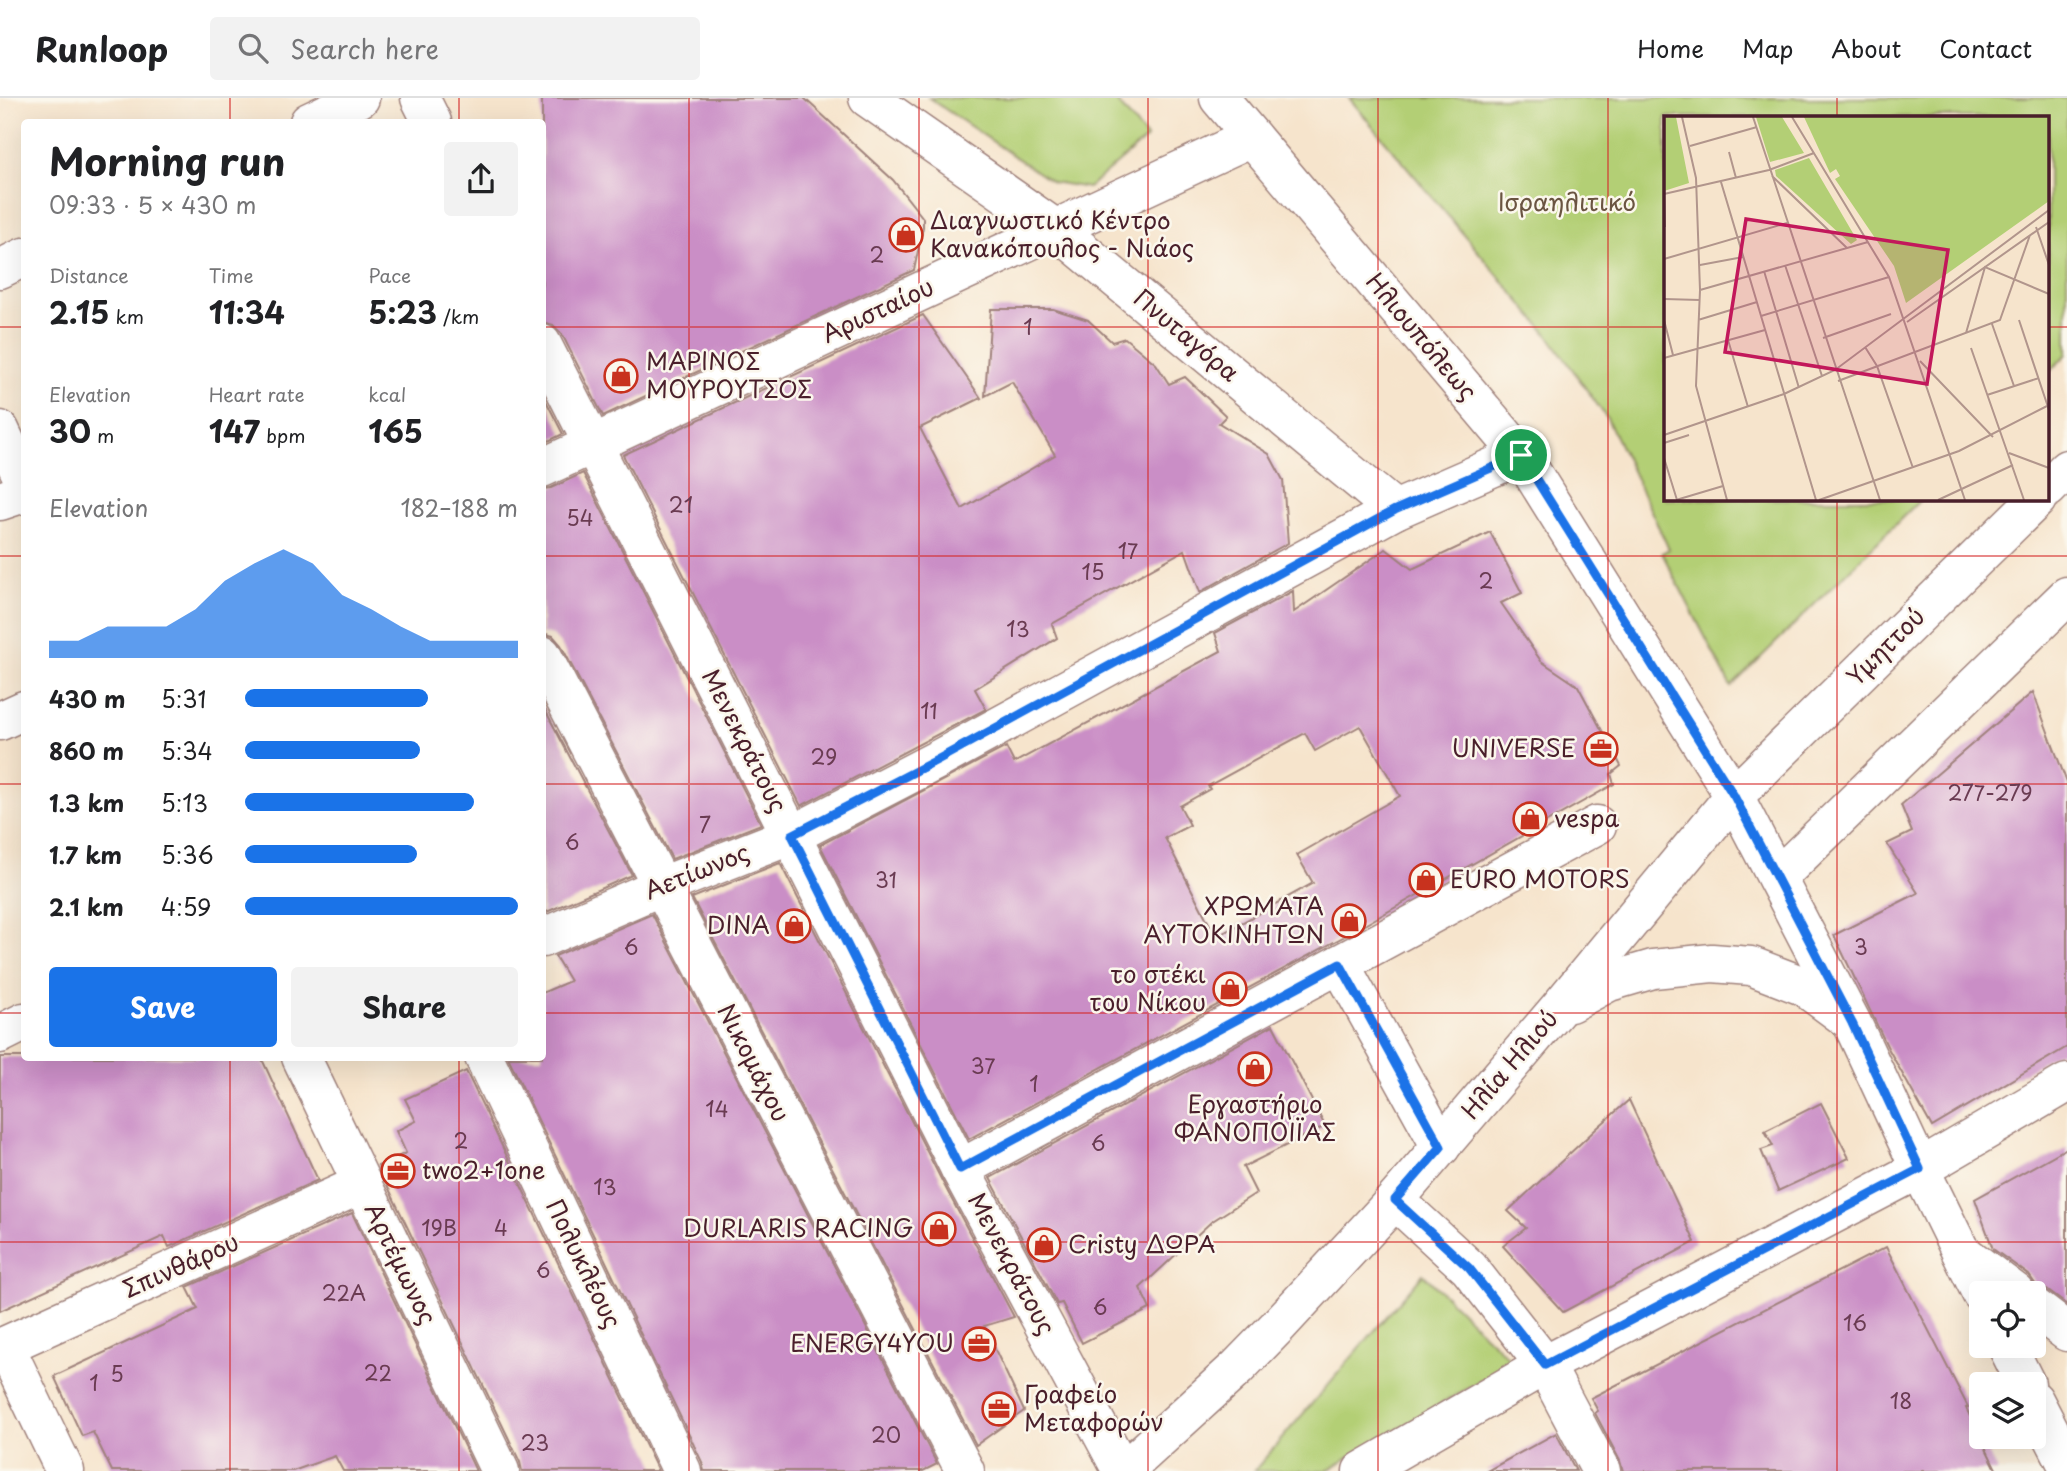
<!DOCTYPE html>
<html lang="en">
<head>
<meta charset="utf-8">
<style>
	body { margin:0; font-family:"Playpen Sans",sans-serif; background:#f2f2f2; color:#202124; height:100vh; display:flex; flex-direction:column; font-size:26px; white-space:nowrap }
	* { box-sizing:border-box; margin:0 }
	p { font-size:23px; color:#757577 }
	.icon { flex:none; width:38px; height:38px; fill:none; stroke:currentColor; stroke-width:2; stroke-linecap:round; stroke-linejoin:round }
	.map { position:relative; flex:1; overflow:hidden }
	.side { position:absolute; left:21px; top:21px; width:525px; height:942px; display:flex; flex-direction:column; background:#fff; border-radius:7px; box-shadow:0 7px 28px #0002 }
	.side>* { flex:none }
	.buttons { position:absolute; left:1969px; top:1183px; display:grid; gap:14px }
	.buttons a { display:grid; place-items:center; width:77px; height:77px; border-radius:7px; background:#fff; box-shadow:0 7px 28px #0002; font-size:35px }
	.pin { position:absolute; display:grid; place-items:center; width:60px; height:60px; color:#fff; margin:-30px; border:4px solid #fff; border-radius:50%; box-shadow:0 2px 7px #0007 }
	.round { display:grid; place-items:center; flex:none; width:74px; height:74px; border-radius:7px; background:#f2f2f2 }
	.summary { display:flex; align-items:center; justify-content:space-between; height:119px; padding:0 28px }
	h1 { font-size:38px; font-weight:700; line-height:52px }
	.metrics { display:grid; grid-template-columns:repeat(3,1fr); gap:10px; height:119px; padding:7px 28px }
	.metrics div { display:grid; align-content:center }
	.metrics b { font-size:30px; font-weight:700 }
	.metrics small { font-size:19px; font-weight:400 }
	.metrics p { font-size:19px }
	.chart { height:196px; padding:14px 28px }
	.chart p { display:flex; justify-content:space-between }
	.chart svg { width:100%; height:126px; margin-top:7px; fill:#1a73e8; opacity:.7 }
	.primary-button { display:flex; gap:14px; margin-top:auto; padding:14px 28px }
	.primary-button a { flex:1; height:80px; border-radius:7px; background:#1a73e8; color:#fff; font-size:28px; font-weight:700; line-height:80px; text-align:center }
	.primary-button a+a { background:#f2f2f2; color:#202124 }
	ul { padding:0 28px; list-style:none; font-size:23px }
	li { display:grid; grid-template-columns:112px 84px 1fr; align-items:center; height:52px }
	li i { height:18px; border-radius:9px; background:#1a73e8 }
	header { display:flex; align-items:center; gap:42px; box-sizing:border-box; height:98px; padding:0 35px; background:#fff; border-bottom:2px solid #e0e0e0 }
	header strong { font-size:33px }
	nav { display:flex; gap:38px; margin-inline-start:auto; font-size:24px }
	.search { width:490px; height:63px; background:#f2f2f2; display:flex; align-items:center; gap:18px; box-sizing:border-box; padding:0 24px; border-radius:7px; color:#757577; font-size:26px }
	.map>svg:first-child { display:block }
</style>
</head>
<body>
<header>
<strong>Runloop</strong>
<div class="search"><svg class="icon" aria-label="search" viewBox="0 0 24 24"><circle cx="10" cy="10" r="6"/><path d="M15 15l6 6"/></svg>Search here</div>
<nav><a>Home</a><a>Map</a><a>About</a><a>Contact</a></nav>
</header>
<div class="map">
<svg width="2067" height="1373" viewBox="0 0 2067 1373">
	<rect width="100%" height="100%" fill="#fbf7ec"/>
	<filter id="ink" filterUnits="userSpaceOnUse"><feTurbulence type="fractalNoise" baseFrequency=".0143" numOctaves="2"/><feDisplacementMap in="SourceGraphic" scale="14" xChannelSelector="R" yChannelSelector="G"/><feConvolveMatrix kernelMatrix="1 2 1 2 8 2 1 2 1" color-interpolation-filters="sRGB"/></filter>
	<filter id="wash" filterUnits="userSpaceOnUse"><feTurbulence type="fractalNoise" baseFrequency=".00686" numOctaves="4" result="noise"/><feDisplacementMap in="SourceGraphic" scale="28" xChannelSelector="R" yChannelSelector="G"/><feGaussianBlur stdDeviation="1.57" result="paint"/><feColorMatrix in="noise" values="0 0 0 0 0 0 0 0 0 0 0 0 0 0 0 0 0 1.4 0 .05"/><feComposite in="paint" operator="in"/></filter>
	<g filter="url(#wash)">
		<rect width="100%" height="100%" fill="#f6e4cc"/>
		<g fill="#b3cf75" stroke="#7e7750" stroke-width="2">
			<polygon points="929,0 1114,0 1147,40 1088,90 1052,84"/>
			<polygon points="1349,0 2067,0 2067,256 2048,275 2048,19 1666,19 1666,401 1921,401 1731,589 1662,455 1669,451 1608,322 1549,238"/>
			<polygon points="1423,1176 1513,1264 1326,1373 1254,1373"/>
		</g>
		<g id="blocks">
			<g fill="#ca8ec6" fill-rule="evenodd">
				<polygon points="542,0 804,0 893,82 923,120 923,129 914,172 603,318 562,236 553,227 542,224"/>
				<polygon points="991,211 1053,211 1088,222 1112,244 1125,240 1156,266 1169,286 1185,279 1226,318 1219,325 1269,356 1283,382 1288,445 1200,494 1185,452 1052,526 1057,540 975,591 986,611 801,708 623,357 923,217 981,300 920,330 962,411 1055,357 1012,284 985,298"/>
				<polygon points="542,295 563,336 542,346"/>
				<polygon points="583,375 761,726 672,761 561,547 553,538 542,535 542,391 551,390"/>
				<path d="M1490,434L1522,495L1501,505L1541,563L1578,588L1621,668L1611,676L1614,686L1343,839L969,1041L820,747L1006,649L1014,665L1221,553L1215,535L1293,493L1294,514L1386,451L1412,471ZM1360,628L1400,698L1297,757L1313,785L1216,839L1165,740L1190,727L1180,708L1210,691L1208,688L1305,635L1315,653Z"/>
				<polygon points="2033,594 2067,685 2067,949 1932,1029 1888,950 1834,837 1918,795 1887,746 1912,734 1901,707"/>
				<polygon points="542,606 632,777 542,816"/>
				<polygon points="780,765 941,1081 1014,1219 984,1228 1024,1313 976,1347 692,800"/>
				<polygon points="652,816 937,1366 923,1373 704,1373 702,1364 508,959 542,959 542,895 570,883 555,858"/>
				<polygon points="1273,927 1325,1028 1243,1069 1256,1095 1211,1124 1140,1190 1150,1211 1082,1245 1062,1205 1057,1206 990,1080"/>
				<polygon points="0,959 261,959 318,1082 169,1149 164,1138 0,1213"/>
				<polygon points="466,973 658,1373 522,1373 520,1364 378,1068 406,1055 396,1033 416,1023 405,1001"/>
				<polygon points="1629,1002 1695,1144 1563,1214 1503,1148 1526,1130 1508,1113 1596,1031"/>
				<polygon points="1821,1005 1849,1060 1778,1093 1761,1052 1773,1048 1765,1033"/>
				<polygon points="2067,1050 2067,1207 2047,1192 2036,1187 2029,1177 1993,1151 1975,1101"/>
				<polygon points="352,1115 476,1373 343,1373 335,1358 293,1373 112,1373 93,1334 82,1338 54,1278 198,1211 187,1189"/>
				<polygon points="1886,1149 1968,1309 1966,1310 1997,1373 1623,1373 1620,1363 1595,1315 1598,1313 1591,1300"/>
				<polygon points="1556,1335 1576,1373 1487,1373"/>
			</g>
		</g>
	</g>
	<g filter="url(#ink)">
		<use href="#blocks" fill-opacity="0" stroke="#a0827c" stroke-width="2"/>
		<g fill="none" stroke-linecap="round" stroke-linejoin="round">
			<defs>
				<g id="minor">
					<polyline points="420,0 432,24"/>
					<polyline points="868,0 1056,131 1395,412"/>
					<polyline points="309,24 360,0"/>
					<polyline points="0,171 24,159"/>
					<polyline points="542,246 960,1071 1122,1373"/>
					<polyline points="0,332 24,383"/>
					<polyline points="542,370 1252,39"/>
					<polyline points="0,403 24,395"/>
					<polyline points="542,557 965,1373"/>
					<polyline points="0,623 24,612"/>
					<polyline points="542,840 662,788 792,737 937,662 1395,412 1521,357"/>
					<polyline points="1340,866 1441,1049"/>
					<polyline points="0,936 24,924"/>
					<polyline points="301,959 500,1373"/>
					<polyline points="484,959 682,1373"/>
					<polyline points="960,1071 1597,727"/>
					<polyline points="1395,1102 1469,1170 1545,1267 1601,1373"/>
					<polyline points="1961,1154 2016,1195"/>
					<polyline points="2034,1209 2067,1234"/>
					<polyline points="5,1248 65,1373"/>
					<polyline points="0,1250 362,1086"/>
					<polyline points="1362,1373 1545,1267 1920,1071 2067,985"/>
				</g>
				<g id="major">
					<polyline points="1219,0 1521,357 1734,698 1852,925 1920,1071 1981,1195"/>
					<polyline points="2048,390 2067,371"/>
					<polyline points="1777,780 2067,498"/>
					<polyline points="1570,905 1609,884 1653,871 1712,865 1751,868 1803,888 1845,919"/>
					<polyline points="2007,1248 2026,1286"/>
					<polyline points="2034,1302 2067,1366"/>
					<polyline points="1124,1373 1237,1270 1277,1229 1395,1102 1558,911 1734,698 2037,401"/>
				</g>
			</defs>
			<use href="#minor" stroke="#a0827c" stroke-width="41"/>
			<use href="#major" stroke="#a0827c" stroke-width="41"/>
			<use href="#minor" stroke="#fff" stroke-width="38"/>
			<use href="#major" stroke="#fff" stroke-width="38"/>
		</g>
	</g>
	<g fill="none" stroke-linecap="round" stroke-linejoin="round" filter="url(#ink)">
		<defs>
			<polygon id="route" points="1521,357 1734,698 1852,925 1920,1071 1545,1267 1469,1170 1395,1102 1441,1049 1340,866 960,1071 792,737 937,662 1395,412"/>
		</defs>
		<use href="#route" stroke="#fff" stroke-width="14"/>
		<use href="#route" stroke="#1a73e8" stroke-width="9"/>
	</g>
	<path fill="none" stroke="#d62828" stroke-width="2" stroke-opacity="0.55" d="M230,0V24M459,0V24M689,0V1373M919,0V1373M1148,0V1373M1378,0V1373M1608,0V1373M1837,0V19M0,229H24M542,229H1666M2048,229H2067M1837,401V1373M0,458H24M542,458H2067M0,686H24M542,686H2067M0,915H24M542,915H2067M230,959V1373M459,959V1373M0,1144H2067"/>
	<defs>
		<symbol id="shop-ring" viewBox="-11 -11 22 22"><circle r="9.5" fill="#fbf7ec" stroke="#c8321e" stroke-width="1.5"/><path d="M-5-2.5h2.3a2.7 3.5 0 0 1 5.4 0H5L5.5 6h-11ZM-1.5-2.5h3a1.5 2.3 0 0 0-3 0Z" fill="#c8321e"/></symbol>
		<symbol id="office-ring" viewBox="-11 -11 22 22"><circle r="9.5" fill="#fbf7ec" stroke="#c8321e" stroke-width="1.5"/><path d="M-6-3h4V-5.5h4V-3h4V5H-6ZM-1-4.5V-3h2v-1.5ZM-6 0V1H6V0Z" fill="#c8321e"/></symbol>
	</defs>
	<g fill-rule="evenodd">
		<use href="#shop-ring" x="887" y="118" width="38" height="38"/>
		<use href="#shop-ring" x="602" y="259" width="38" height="38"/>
		<use href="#office-ring" x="1582" y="632" width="38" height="38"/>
		<use href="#shop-ring" x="1511" y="702" width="38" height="38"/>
		<use href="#shop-ring" x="1407" y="763" width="38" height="38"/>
		<use href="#shop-ring" x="1330" y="804" width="38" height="38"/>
		<use href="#shop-ring" x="775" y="809" width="38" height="38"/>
		<use href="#shop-ring" x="1211" y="872" width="38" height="38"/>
		<use href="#shop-ring" x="1236" y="952" width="38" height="38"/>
		<use href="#office-ring" x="379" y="1054" width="38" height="38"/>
		<use href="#shop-ring" x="920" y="1112" width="38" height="38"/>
		<use href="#shop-ring" x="1025" y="1128" width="38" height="38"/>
		<use href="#office-ring" x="960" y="1227" width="38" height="38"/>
		<use href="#office-ring" x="980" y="1292" width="38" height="38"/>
	</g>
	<g text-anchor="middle" stroke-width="5" stroke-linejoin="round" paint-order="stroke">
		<g font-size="21" fill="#6a3b52">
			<text x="877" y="165">2</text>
			<text x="1028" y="237">1</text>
			<text x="681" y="415">21</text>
			<text x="580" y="428">54</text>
			<text x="1128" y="461">17</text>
			<text x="1093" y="482">15</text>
			<text x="1486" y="491">2</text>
			<text x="1018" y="539">13</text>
			<text x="929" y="621">11</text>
			<text x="824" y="667">29</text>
			<text x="1990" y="703">277-279</text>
			<text x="705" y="735">7</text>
			<text x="572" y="752">6</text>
			<text x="886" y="790">31</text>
			<text x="631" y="857">6</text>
			<text x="1861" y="857">3</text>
			<text x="983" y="976">37</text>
			<text x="1034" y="994">1</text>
			<text x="717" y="1019">14</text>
			<text x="461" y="1051">2</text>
			<text x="1098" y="1053">6</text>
			<text x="605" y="1097">13</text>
			<text x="439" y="1138">19B</text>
			<text x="501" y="1138">4</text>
			<text x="543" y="1180">6</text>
			<text x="344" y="1203">22A</text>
			<text x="1100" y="1217">6</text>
			<text x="1855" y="1233">16</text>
			<text x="378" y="1283">22</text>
			<text x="117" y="1284">5</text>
			<text x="94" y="1293">1</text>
			<text x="1901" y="1311">18</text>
			<text x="886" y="1345">20</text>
			<text x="535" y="1353">23</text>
		</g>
		<g font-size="24" fill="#6a5441" stroke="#fbf7ec">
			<text x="1567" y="113">Ισραηλιτικό</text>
		</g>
		<g font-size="24" fill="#4a1f2b" stroke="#fbf7ec" text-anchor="start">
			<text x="930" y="131">Διαγνωστικό Κέντρο<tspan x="930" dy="28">Κανακόπουλος - Νιάος</tspan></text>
			<text x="646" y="272">ΜΑΡΙΝΟΣ<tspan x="646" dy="28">ΜΟΥΡΟΥΤΣΟΣ</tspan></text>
			<text x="1576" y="659" text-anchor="end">UNIVERSE</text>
			<text x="1554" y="729">vespa</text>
			<text x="1450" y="790">EURO MOTORS</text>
			<text x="1324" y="817" text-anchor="end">ΧΡΩΜΑΤΑ<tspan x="1324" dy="28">ΑΥΤΟΚΙΝΗΤΩΝ</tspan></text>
			<text x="770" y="836" text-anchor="end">DINA</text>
			<text x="1206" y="885" text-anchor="end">το στέκι<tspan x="1206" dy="28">του Νίκου</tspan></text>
			<text x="1255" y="1015" text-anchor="middle">Εργαστήριο<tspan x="1255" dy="28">ΦΑΝΟΠΟΙΪΑΣ</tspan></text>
			<text x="422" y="1081">two2+1one</text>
			<text x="914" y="1139" text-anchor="end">DURLARIS RACING</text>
			<text x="1068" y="1155">Cristy ΔΩΡΑ</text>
			<text x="954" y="1254" text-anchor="end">ENERGY4YOU</text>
			<text x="1024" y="1305">Γραφείο<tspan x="1024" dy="28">Μεταφορών</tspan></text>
		</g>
		<g font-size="24" fill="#4a1f2b" stroke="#fbf7ec">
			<text transform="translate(878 213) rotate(-25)" y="8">Αρισταίου</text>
			<text transform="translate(1186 238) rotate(40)" y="8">Πνυταγόρα</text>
			<text transform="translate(1421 239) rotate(50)" y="8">Ηλιουπόλεως</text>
			<text transform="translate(1886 549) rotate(-45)" y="8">Υμηττού</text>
			<text transform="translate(744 643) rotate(63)" y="8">Μενεκράτους</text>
			<text transform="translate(697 774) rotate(-22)" y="8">Αετίωνος</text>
			<text transform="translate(753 965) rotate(63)" y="8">Νικομάχου</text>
			<text transform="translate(1510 967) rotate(-50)" y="8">Ηλία Ηλιού</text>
			<text transform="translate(400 1166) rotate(64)" y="8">Αρτέμωνος</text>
			<text transform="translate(583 1166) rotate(64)" y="8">Πολυκλέους</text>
			<text transform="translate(1011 1166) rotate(62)" y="8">Μενεκράτους</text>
			<text transform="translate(181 1168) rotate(-24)" y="8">Σπινθάρου</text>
		</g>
	</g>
	<g transform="translate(1664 18)">
		<rect width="385" height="385" fill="#f6e4cc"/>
		<path d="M0,1H12L25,67L0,75ZM92,1H118L140,37L106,46ZM140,1H385V85L242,187L230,150L171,63L176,60L172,53L166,57ZM145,42L193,124L187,128L112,60L111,54Z" fill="#b3cf75"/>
		<path fill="none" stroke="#b1958c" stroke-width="2" d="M18,1L32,62L36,174L32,270L63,384M89,1L216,384M128,1L225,161L301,384M26,30L93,11M65,36L72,62M108,60L183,132M57,66L152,384M0,78L105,54L150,37M0,80L1,111M372,111L385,149M0,143L123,107M36,149L79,141M121,149L158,260M100,155L135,272M36,174L204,126M0,183L36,184M97,200L225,161M0,204L9,239M34,204L93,186M355,204L385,294M243,206L385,106M328,208L350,270M302,217L321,151L385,178M159,222L227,198M64,224L84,291M201,231L213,250L249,352M307,232L360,384M0,242L101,214M256,245L329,321M174,265L336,204L366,119M323,279L375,262M0,319L120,278L171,254L385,94M0,327L25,319M345,337L385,352M0,342L13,384M12,384L59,370M155,384L295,335L385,289M274,384L349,349"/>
		<path fill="#c2185b" fill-opacity="0.15" stroke="#c2185b" stroke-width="3.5" d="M82,103L284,134L263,268L61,236Z"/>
		<rect width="385" height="385" fill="none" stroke="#4a1f2b" stroke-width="3.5"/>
	</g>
</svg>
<div class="buttons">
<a><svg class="icon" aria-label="locate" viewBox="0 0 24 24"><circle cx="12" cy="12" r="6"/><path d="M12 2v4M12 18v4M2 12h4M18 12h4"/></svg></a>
<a><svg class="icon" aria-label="layers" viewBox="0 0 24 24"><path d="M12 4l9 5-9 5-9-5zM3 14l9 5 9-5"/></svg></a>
</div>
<div class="pin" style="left:1521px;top:357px;background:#1e9e55"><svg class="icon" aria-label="arrive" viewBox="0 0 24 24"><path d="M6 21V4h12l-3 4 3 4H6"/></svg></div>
<section class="side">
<div class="summary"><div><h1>Morning run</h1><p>09:33 · 5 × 430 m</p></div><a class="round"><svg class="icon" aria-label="share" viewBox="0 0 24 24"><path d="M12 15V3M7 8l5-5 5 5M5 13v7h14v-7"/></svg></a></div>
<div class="metrics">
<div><p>Distance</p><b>2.15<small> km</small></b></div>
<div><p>Time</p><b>11:34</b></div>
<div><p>Pace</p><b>5:23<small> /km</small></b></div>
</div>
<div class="metrics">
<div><p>Elevation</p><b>30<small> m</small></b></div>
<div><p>Heart rate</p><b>147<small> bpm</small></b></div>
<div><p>kcal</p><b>165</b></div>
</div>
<div class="chart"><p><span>Elevation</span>182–188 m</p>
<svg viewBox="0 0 160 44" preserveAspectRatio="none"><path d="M0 44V38L10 38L20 33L30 33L40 33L50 27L60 17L70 11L80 6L90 11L100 22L110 27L120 33L130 38L140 38L150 38L160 38V44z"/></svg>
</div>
<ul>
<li><b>430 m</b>5:31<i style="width:67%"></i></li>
<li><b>860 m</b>5:34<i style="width:64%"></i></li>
<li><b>1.3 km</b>5:13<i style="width:84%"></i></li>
<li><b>1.7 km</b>5:36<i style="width:63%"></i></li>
<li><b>2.1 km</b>4:59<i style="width:100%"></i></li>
</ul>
<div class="primary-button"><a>Save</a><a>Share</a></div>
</section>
</div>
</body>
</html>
